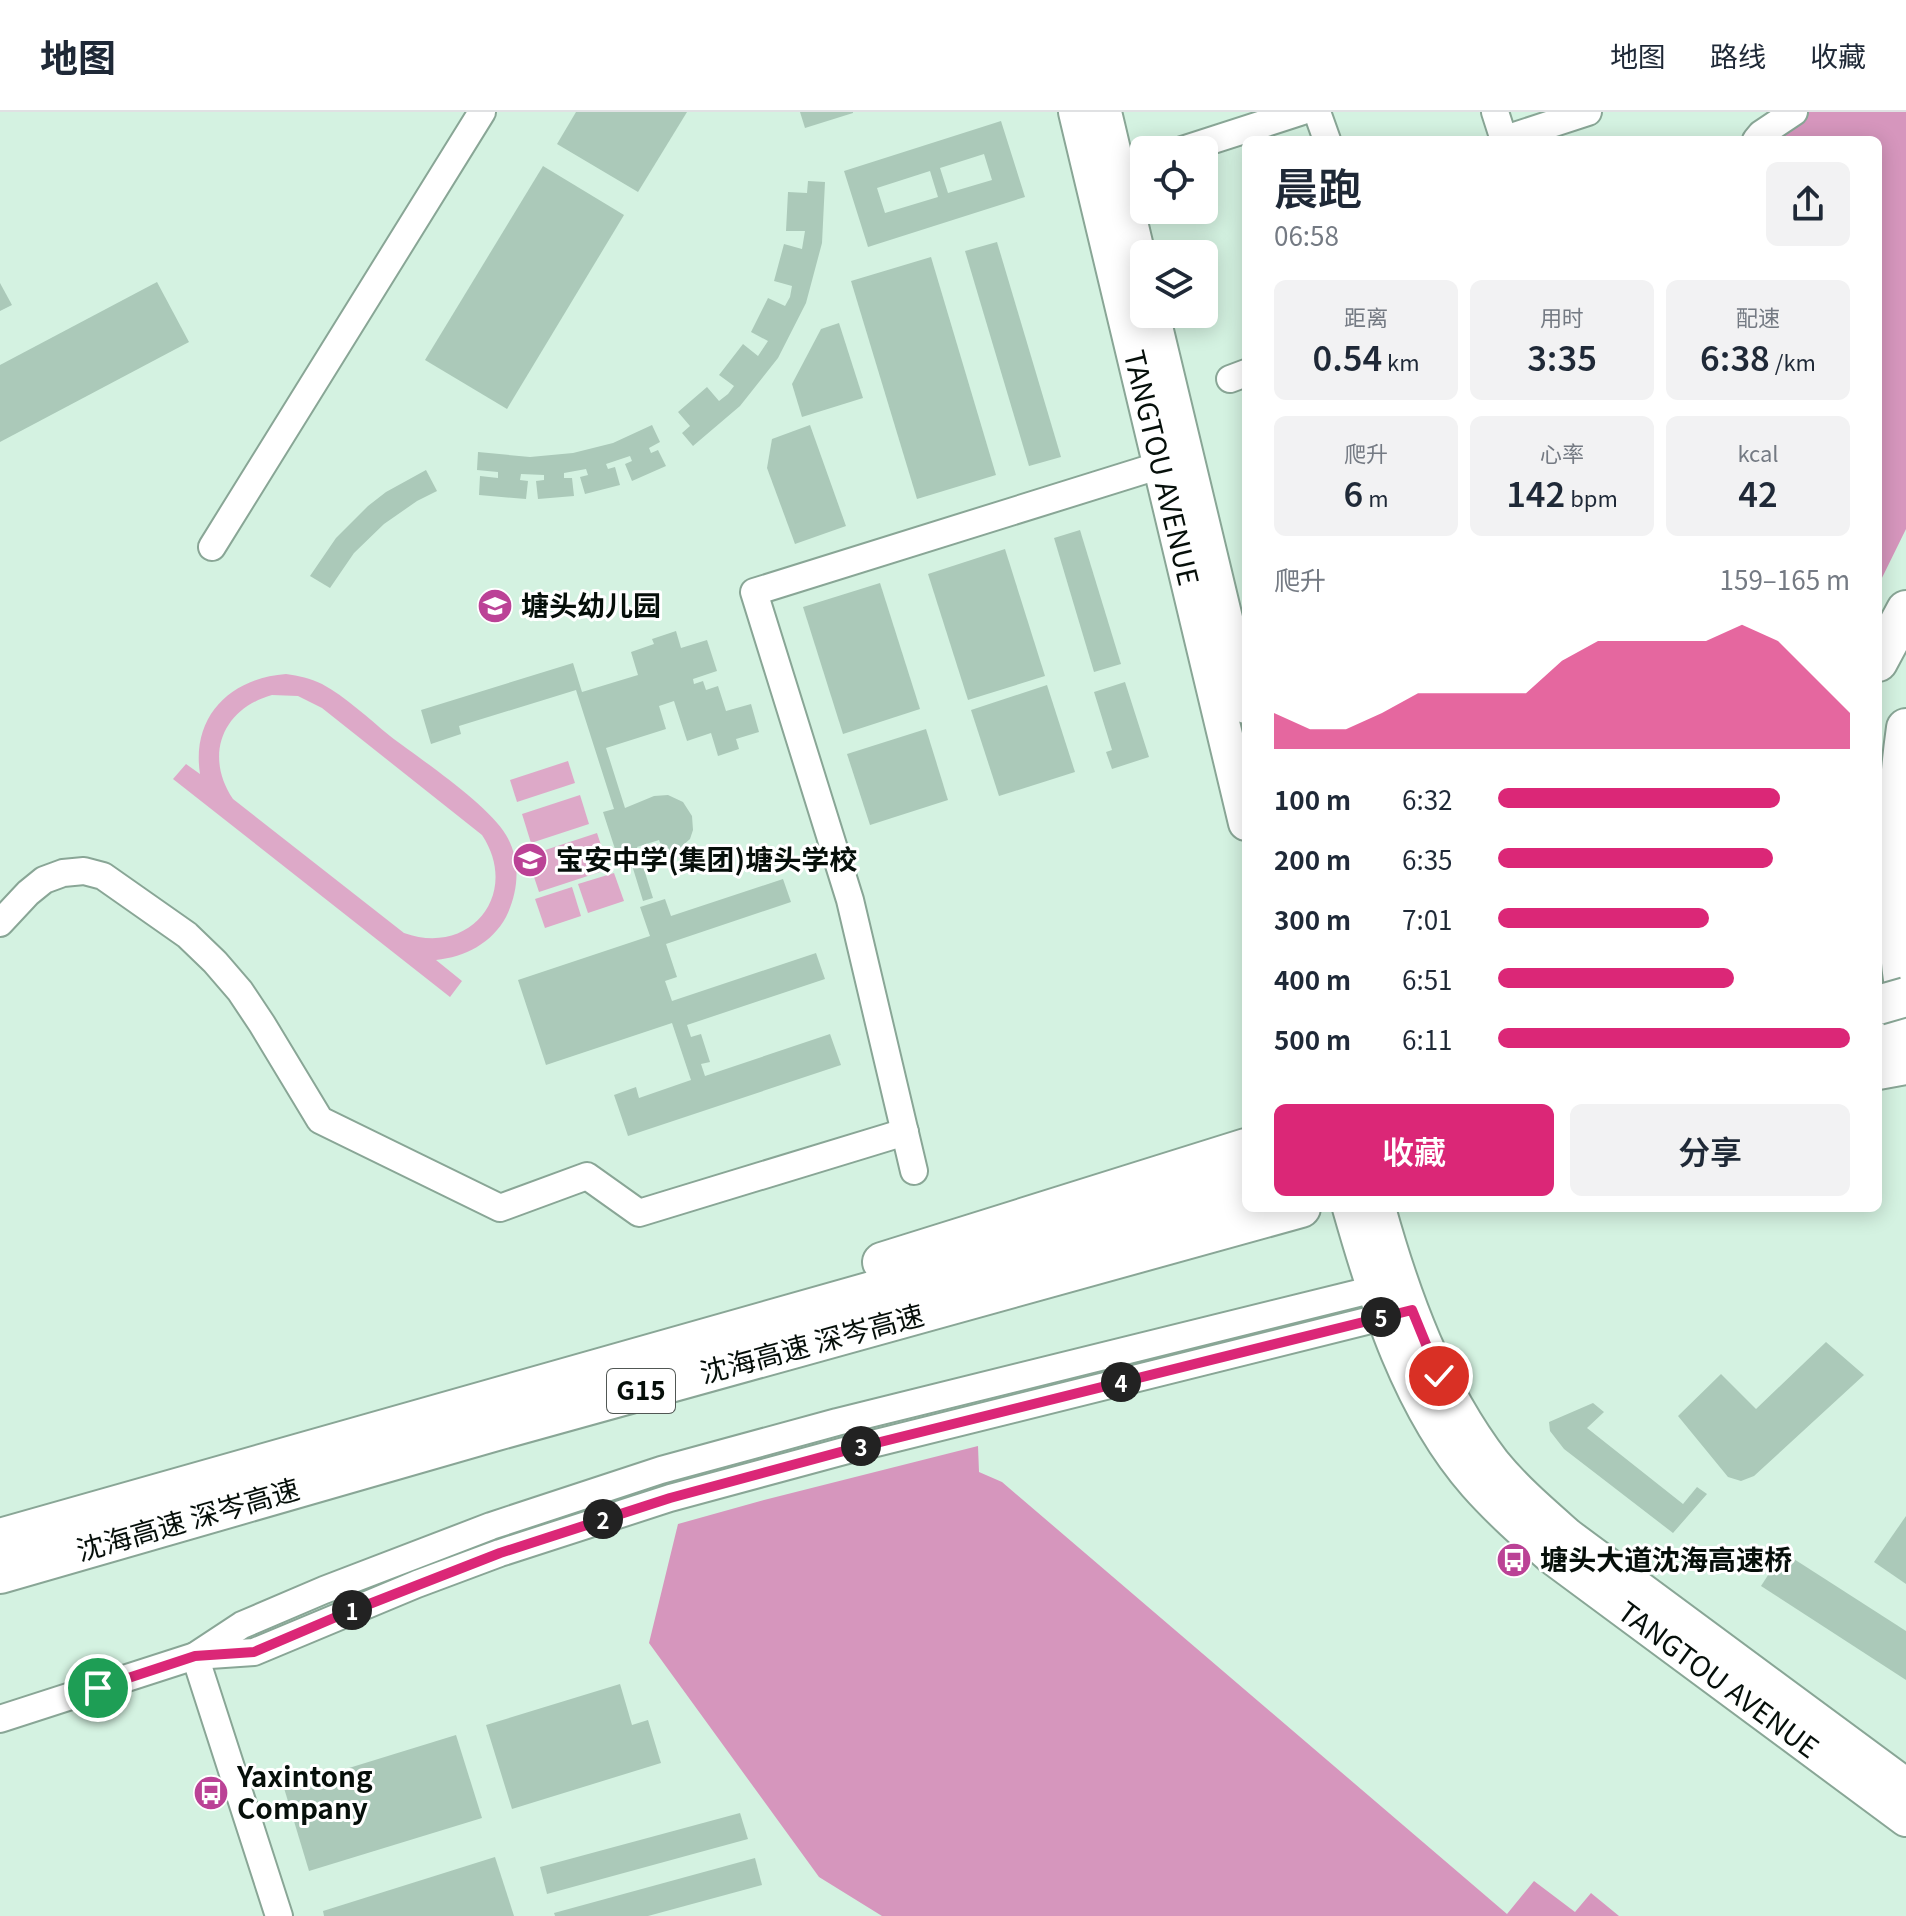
<!DOCTYPE html>
<html lang="zh">
<head>
<meta charset="utf-8">
<style>
	body { margin:0; font-family:Georgia,"Noto Sans SC",serif; background:#f2f2f3; color:#1f2937; height:100vh; display:flex; flex-direction:column; font-size:30px; white-space:nowrap }
	* { box-sizing:border-box; margin:0 }
	p { font-size:26px; color:#747a83 }
	.icon { flex:none; width:44px; height:44px; fill:none; stroke:currentColor; stroke-width:2; stroke-linecap:round; stroke-linejoin:round }
	.map { position:relative; flex:1; overflow:hidden }
	.drawer { position:absolute; left:1242px; top:24px; width:640px; height:1076px; display:flex; flex-direction:column; background:#fff; border-radius:12px; box-shadow:0 4px 20px #0003 }
	.drawer>* { flex:none }
	.fabs { position:absolute; left:1130px; top:24px; display:grid; gap:16px }
	.fabs a { display:grid; place-items:center; width:88px; height:88px; border-radius:12px; background:#fff; box-shadow:0 4px 20px #0003; font-size:40px }
	.pin { position:absolute; display:grid; place-items:center; width:68px; height:68px; color:#fff; margin:-34px; border:4px solid #fff; border-radius:50%; box-shadow:0 2px 8px #0007 }
	.km { position:absolute; width:40px; height:40px; margin:-20px; border-radius:50%; background:#222; color:#fff; font-size:22px; line-height:40px; text-align:center }
	.round { display:grid; place-items:center; flex:none; width:84px; height:84px; border-radius:12px; background:#f2f2f3 }
	.head { display:flex; align-items:center; justify-content:space-between; height:136px; padding:0 32px }
	h1 { font-size:44px; font-weight:600; line-height:60px }
	.stats { display:grid; grid-template-columns:repeat(3,1fr); gap:12px; height:136px; padding:8px 32px }
	.stats div { display:grid; align-content:center; border-radius:12px; background:#f2f2f3; text-align:center }
	.stats b { font-size:34px; font-weight:600 }
	.stats small { font-size:22px; font-weight:400 }
	.stats p { font-size:22px }
	.chart { height:224px; padding:16px 32px }
	.chart p { display:flex; justify-content:space-between }
	.chart svg { width:100%; height:144px; margin-top:8px; fill:#db2777; opacity:.7 }
	.cta { display:flex; gap:16px; margin-top:auto; padding:16px 32px }
	.cta a { flex:1; height:92px; border-radius:12px; background:#db2777; color:#fff; font-size:32px; font-weight:600; line-height:92px; text-align:center }
	.cta a+a { background:#f2f2f3; color:#1f2937 }
	ul { padding:0 32px; list-style:none; font-size:26px }
	li { display:grid; grid-template-columns:128px 96px 1fr; align-items:center; height:60px }
	li i { height:20px; border-radius:10px; background:#db2777 }
	header { display:flex; align-items:center; gap:48px; box-sizing:border-box; height:112px; padding:0 40px; background:#fff; border-bottom:2px solid #e0e1e3 }
	header strong { font-size:38px }
	nav { display:flex; gap:44px; margin-inline-start:auto; font-size:28px }
	.map>svg:first-child { display:block }
</style>
</head>
<body>
<header>
<strong>地图</strong>
<nav><a>地图</a><a>路线</a><a>收藏</a></nav>
</header>
<div class="map">
<svg width="1906" height="1804" viewBox="0 0 1906 1804">
	<rect width="100%" height="100%" fill="#d4f2e1"/>
	<g fill="#dda9c8" fill-rule="evenodd">
		<path d="M286,562C299,564 310,566 322,572C346,585 368,606 390,624C420,647 488,692 506,723C521,748 519,779 506,805C492,831 465,845 436,848L462,869L450,885L173,667L186,652L200,662C191,604 231,566 286,562ZM272,583L298,584L322,596L482,723C521,782 470,845 404,821L233,687C204,644 222,597 272,583Z"/>
		<polygon points="568,649 575,671 517,690 510,668"/>
		<polygon points="580,683 589,712 531,731 522,702"/>
		<polygon points="597,721 609,757 539,780 527,744"/>
		<polygon points="614,761 624,789 588,801 578,772"/>
		<polygon points="572,775 581,804 545,816 535,787"/>
	</g>
	<g fill="#d696bd">
		<polygon points="1770,0 1906,0 1906,417 1878,474 1878,28 1778,28"/>
		<polygon points="978,1334 979,1360 1002,1370 1507,1802 1534,1769 1575,1800 1591,1781 1619,1804 882,1804 819,1765 649,1531 678,1412 764,1388"/>
	</g>
	<g fill="#abc9b9" fill-rule="evenodd">
		<polygon points="576,0 687,0 638,80 557,32"/>
		<polygon points="800,0 853,0 853,1 805,16"/>
		<path d="M1001,9L1025,85L868,135L844,59ZM984,42L992,68L948,81L940,56ZM930,59L938,85L885,101L877,76Z"/>
		<polygon points="543,54 624,103 507,297 425,248"/>
		<polygon points="808,69 825,70 822,131 806,191 778,246 740,294 693,334 682,321 690,314 678,300 707,275 719,289 728,282 734,274 719,263 743,232 758,244 768,229 751,220 768,186 785,194 790,185 792,174 774,169 784,132 802,137 805,119 786,119 788,80 807,81"/>
		<polygon points="997,130 1061,345 1029,354 965,139"/>
		<polygon points="931,145 996,363 917,387 851,169"/>
		<polygon points="157,170 189,230 0,330 0,253"/>
		<polygon points="0,171 12,193 0,199"/>
		<polygon points="839,211 863,286 802,305 792,272 821,217"/>
		<polygon points="652,313 660,330 649,336 651,341 658,338 666,354 632,369 625,352 632,349 630,344 606,352 608,357 615,355 620,373 585,382 580,365 588,363 586,357 564,361 564,366 572,366 574,384 538,387 536,369 544,368 544,363 521,362 520,368 528,369 526,387 479,383 480,364 498,366 498,360 477,358 478,340 530,345 573,341 613,331"/>
		<polygon points="810,313 846,414 795,432 767,356 772,327"/>
		<polygon points="426,358 437,379 417,389 384,412 354,441 330,476 310,464 336,426 368,394 386,380"/>
		<polygon points="1080,418 1121,552 1094,560 1054,426"/>
		<polygon points="1005,437 1045,564 968,588 928,462"/>
		<polygon points="880,471 920,597 843,622 803,495"/>
		<polygon points="676,519 681,536 707,528 717,559 693,567 694,572 703,569 706,578 718,574 726,599 751,592 759,620 736,627 739,637 718,644 711,621 687,629 674,589 659,594 666,617 606,636 625,696 654,684 668,683 683,690 692,704 693,718 690,727 674,741 665,743 659,728 637,735 653,786 643,789 627,737 616,740 603,700 614,697 576,578 459,614 461,622 431,632 421,598 573,551 582,580 638,563 631,540 654,532 652,527"/>
		<polygon points="1125,570 1149,645 1112,657 1106,640 1112,638 1094,580"/>
		<polygon points="1047,573 1075,660 999,684 971,598"/>
		<polygon points="926,617 948,688 870,713 847,642"/>
		<polygon points="783,767 791,790 666,832 677,865 665,869 672,889 816,841 825,867 687,913 691,925 701,922 710,950 701,952 705,964 830,922 841,953 628,1024 614,983 636,975 639,986 691,968 672,911 546,953 518,868 650,824 640,795 665,787 671,804"/>
		<polygon points="1826,1230 1864,1263 1754,1364 1741,1369 1728,1365 1678,1304 1721,1262 1756,1297"/>
		<polygon points="1593,1291 1604,1300 1587,1316 1683,1392 1697,1375 1707,1382 1673,1421 1564,1337 1550,1319 1549,1310"/>
		<polygon points="1906,1404 1906,1472 1874,1450"/>
		<polygon points="1783,1440 1906,1519 1906,1568 1761,1474"/>
		<polygon points="620,1572 632,1613 648,1608 661,1651 512,1697 486,1613"/>
		<polygon points="456,1623 482,1706 309,1759 284,1676"/>
		<polygon points="740,1701 748,1727 547,1782 540,1755"/>
		<polygon points="495,1745 514,1804 324,1804 323,1799"/>
		<polygon points="755,1746 762,1773 648,1804 555,1804 554,1801"/>
	</g>
	<g fill="none" stroke-linecap="round" stroke-linejoin="round">
		<defs>
			<g id="minor">
				<polyline points="1317,0 1327,28"/>
				<polyline points="1495,0 1504,28"/>
				<polyline points="1502,28 1588,0"/>
				<polyline points="1756,28 1761,22 1794,0"/>
				<polyline points="1182,38 1300,0"/>
				<polyline points="1100,64 1144,50"/>
				<polyline points="1230,267 1246,261"/>
				<polyline points="212,435 482,0"/>
				<polyline points="0,811 28,781 44,768 63,761 84,759 103,764 187,823 215,850 240,879 262,912 320,1008 500,1096 587,1064 639,1101 905,1020"/>
				<polyline points="914,1059 850,788 754,480 1177,348"/>
				<polyline points="198,1542 242,1513 324,1478 491,1414 661,1358 837,1310 1391,1173"/>
				<polyline points="195,1544 279,1804"/>
				<polyline points="0,1607 195,1544 254,1540 417,1472 500,1441 670,1386 844,1339 1399,1201"/>
			</g>
			<g id="major">
				<path id="s1" d="M1076,0L1246,711"/>
				<polyline points="1104,0 1144,169"/>
				<polyline points="1152,202 1246,594"/>
				<path id="s2" d="M1350,1096C1377,1191 1410,1297 1476,1372C1499,1398 1525,1421 1551,1444L1906,1707"/>
				<path d="M1378,1096C1403,1186 1436,1276 1493,1351C1515,1378 1542,1401 1568,1424L1906,1674"/>
			</g>
			<g id="highway">
				<polyline points="1878,550 1906,498"/>
				<path d="M1906,616C1893,709 1892,798 1906,890"/>
				<polyline points="1878,933 1906,924"/>
				<polyline points="1878,958 1906,953"/>
				<polyline points="882,1150 1246,1036"/>
				<polyline points="0,1426 1246,1073"/>
				<polyline points="0,1462 493,1320 1301,1096"/>
			</g>
		</defs>
		<use href="#minor" stroke="#89a696" stroke-width="30"/>
		<use href="#major" stroke="#89a696" stroke-width="38"/>
		<use href="#highway" stroke="#89a696" stroke-width="42"/>
		<use href="#minor" stroke="#fff" stroke-width="26"/>
		<use href="#major" stroke="#fff" stroke-width="34"/>
		<use href="#highway" stroke="#fff" stroke-width="38"/>
		<defs>
			<polyline id="highway-bridge" points="1878,893 1906,885"/>
		</defs>
		<use href="#highway-bridge" stroke="#89a696" stroke-width="42" stroke-linecap="butt"/>
		<use href="#highway-bridge" stroke="#fff" stroke-width="38"/>
	</g>
	<g fill="none" stroke-linecap="round" stroke-linejoin="round">
		<defs>
			<polyline id="route" points="98,1576 195,1544 254,1540 336,1505 500,1441 670,1386 844,1339 1412,1198 1439,1264"/>
		</defs>
		<use href="#route" stroke="#fff" stroke-width="16"/>
		<use href="#route" stroke="#db2777" stroke-width="10"/>
	</g>
	<defs>
		<symbol id="school-disc" viewBox="-11 -11 22 22"><circle r="9.5" fill="#bb4296" stroke="#fff"/><path d="M0-5L7-2L0 1L-7-2ZM-4 1L0 2.5L4 1V4Q0 6-4 4Z" fill="#fff"/></symbol>
		<symbol id="bus-disc" viewBox="-11 -11 22 22"><circle r="9.5" fill="#bb4296" stroke="#fff"/><path d="M-5-6H5V4H4V6H2V4H-2V6H-4V4H-5ZM-3.5-4V0h7V-4ZM-3.5 1.2v1.5H-2V1.2ZM2 1.2v1.5H3.5V1.2Z" fill="#fff"/></symbol>
	</defs>
	<g fill-rule="evenodd">
		<use href="#school-disc" x="475" y="474" width="40" height="40"/>
		<use href="#school-disc" x="510" y="728" width="40" height="40"/>
		<use href="#bus-disc" x="1494" y="1428" width="40" height="40"/>
		<use href="#bus-disc" x="191" y="1661" width="40" height="40"/>
	</g>
	<g text-anchor="middle" stroke-width="6" stroke-linejoin="round" paint-order="stroke">
		<rect fill="#fff" stroke="#515754" stroke-width="2" x="607" y="1257" width="68" height="44" rx="6"/>
		<g font-size="26" font-weight="bold" fill="#060f0a">
			<text x="641" y="1288">G15</text>
		</g>
		<g font-size="28" fill="#060f0a" stroke="#fff">
			<text dy="10" stroke="none"><textPath href="#s1" startOffset="366">TANGTOU AVENUE</textPath></text>
			<text transform="translate(812 1232) rotate(-15)" y="10">沈海高速 深岑高速</text>
			<text transform="translate(188 1408) rotate(-16)" y="10">沈海高速 深岑高速</text>
			<text dy="10" stroke="none"><textPath href="#s2" startOffset="618">TANGTOU AVENUE</textPath></text>
		</g>
		<g font-size="28" font-weight="bold" fill="#060f0a" stroke="#fff" text-anchor="start">
			<text x="521" y="504">塘头幼儿园</text>
			<text x="556" y="758">宝安中学(集团)塘头学校</text>
			<text x="1540" y="1458">塘头大道沈海高速桥</text>
			<text x="237" y="1675">Yaxintong<tspan x="237" dy="32">Company</tspan></text>
		</g>
	</g>
</svg>
<div class="fabs">
<a><svg class="icon" aria-label="locate" viewBox="0 0 24 24"><circle cx="12" cy="12" r="6"/><path d="M12 2v4M12 18v4M2 12h4M18 12h4"/></svg></a>
<a><svg class="icon" aria-label="layers" viewBox="0 0 24 24"><path d="M12 4l9 5-9 5-9-5zM3 14l9 5 9-5"/></svg></a>
</div>
<div class="pin" style="left:98px;top:1576px;background:#1e9e55"><svg class="icon" aria-label="arrive" viewBox="0 0 24 24"><path d="M6 21V4h12l-3 4 3 4H6"/></svg></div>
<div class="pin" style="left:1439px;top:1264px;background:#d93025"><svg class="icon" aria-label="check" viewBox="0 0 24 24"><path d="M5 12l5 5 9-10"/></svg></div>
<b class="km" style="left:352px;top:1498px">1</b>
<b class="km" style="left:603px;top:1407px">2</b>
<b class="km" style="left:861px;top:1334px">3</b>
<b class="km" style="left:1121px;top:1270px">4</b>
<b class="km" style="left:1381px;top:1205px">5</b>
<section class="drawer">
<div class="head"><div><h1>晨跑</h1><p>06:58</p></div><a class="round"><svg class="icon" aria-label="share" viewBox="0 0 24 24"><path d="M12 15V3M7 8l5-5 5 5M5 13v7h14v-7"/></svg></a></div>
<div class="stats">
<div><p>距离</p><b>0.54<small> km</small></b></div>
<div><p>用时</p><b>3:35</b></div>
<div><p>配速</p><b>6:38<small> /km</small></b></div>
</div>
<div class="stats">
<div><p>爬升</p><b>6<small> m</small></b></div>
<div><p>心率</p><b>142<small> bpm</small></b></div>
<div><p>kcal</p><b>42</b></div>
</div>
<div class="chart"><p><span>爬升</span>159–165 m</p>
<svg viewBox="0 0 160 44" preserveAspectRatio="none"><path d="M0 44V33L10 38L20 38L30 33L40 27L50 27L60 27L70 27L80 17L90 11L100 11L110 11L120 11L130 6L140 11L150 22L160 33V44z"/></svg>
</div>
<ul>
<li><b>100 m</b>6:32<i style="width:80%"></i></li>
<li><b>200 m</b>6:35<i style="width:78%"></i></li>
<li><b>300 m</b>7:01<i style="width:60%"></i></li>
<li><b>400 m</b>6:51<i style="width:67%"></i></li>
<li><b>500 m</b>6:11<i style="width:100%"></i></li>
</ul>
<div class="cta"><a>收藏</a><a>分享</a></div>
</section>
</div>
</body>
</html>
